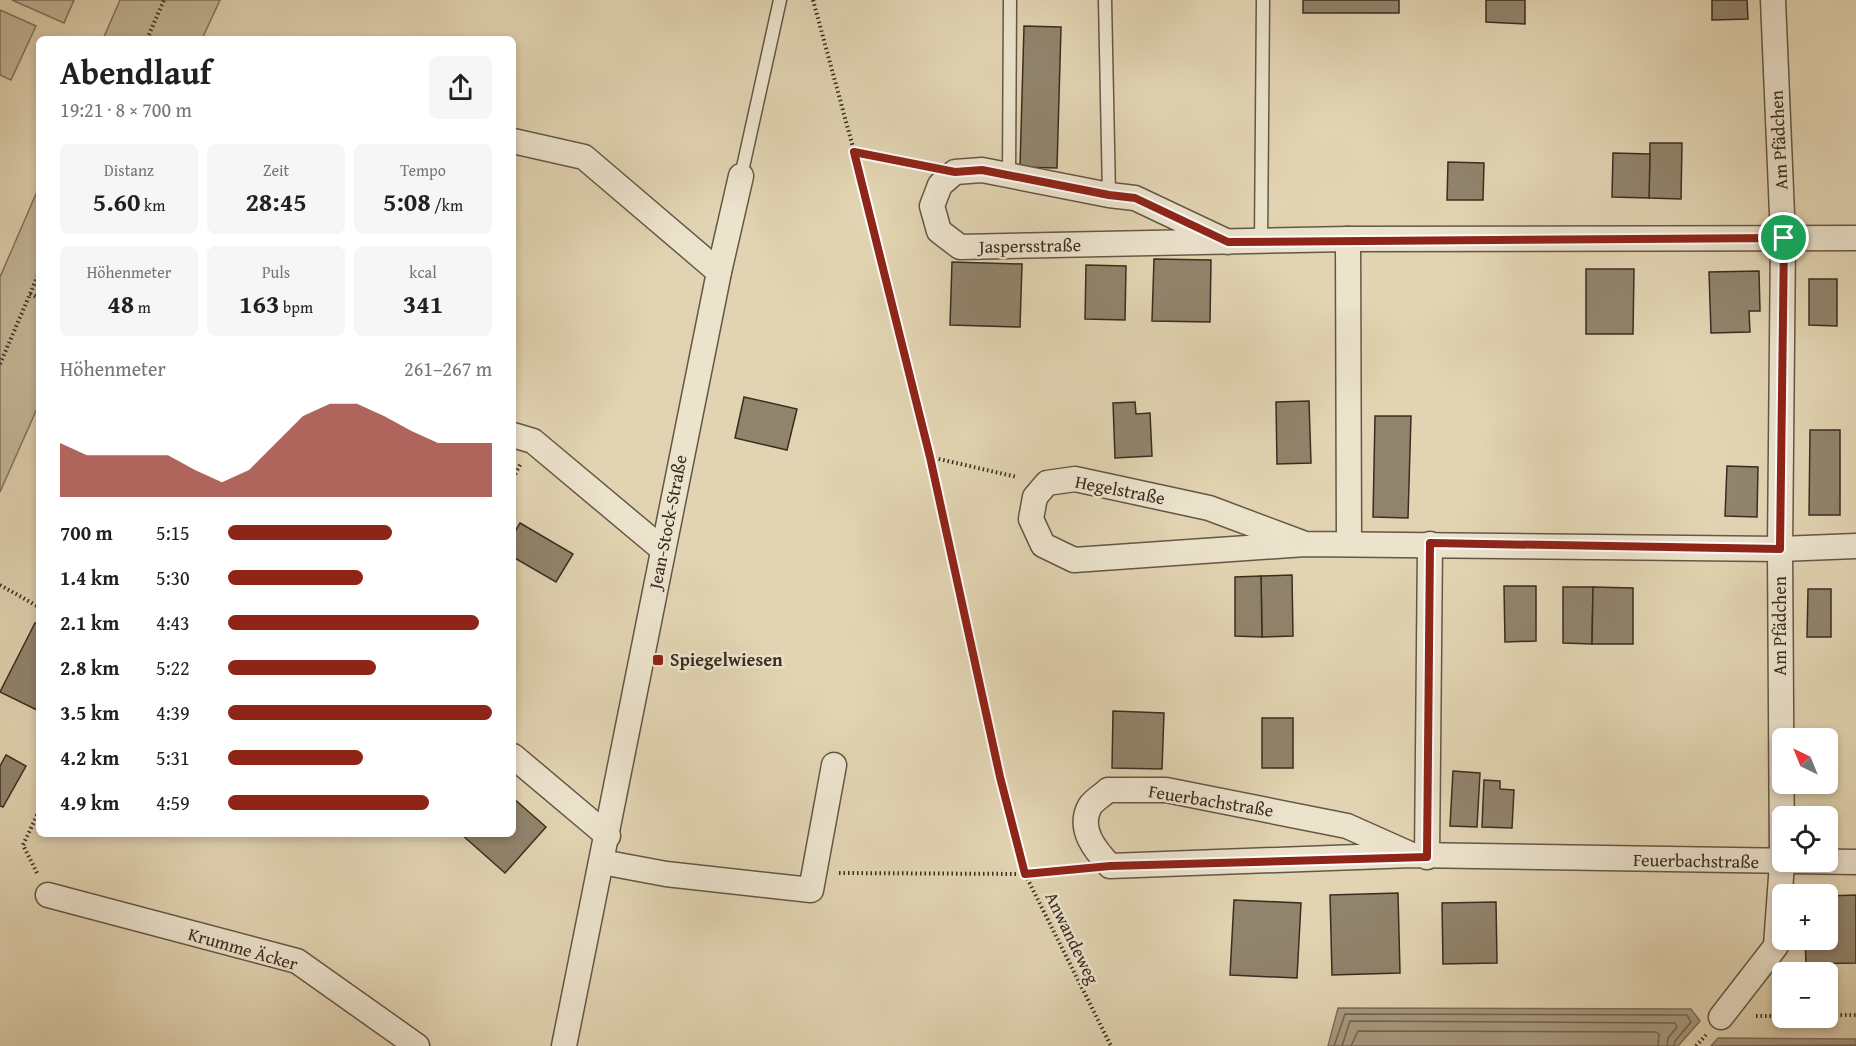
<!DOCTYPE html>
<html lang="de">
<head>
<meta charset="utf-8">
<style>
	body { margin:0; font-family:"Gentium Book Plus",serif; background:#f6f6f6; color:#202124; height:100vh; display:flex; flex-direction:column; font-size:22px; white-space:nowrap }
	* { box-sizing:border-box; margin:0 }
	p { font-size:20px; color:#757577 }
	.icon { flex:none; width:33px; height:33px; fill:none; stroke:currentColor; stroke-width:2; stroke-linecap:round; stroke-linejoin:round }
	.map { position:relative; flex:1; overflow:hidden }
	.side { position:absolute; left:36px; top:36px; width:480px; height:801px; display:flex; flex-direction:column; background:#fff; border-radius:9px; box-shadow:0 3px 9px #0003 }
	.side>* { flex:none }
	.needle { width:39px; rotate:317deg }
	.buttons { position:absolute; left:1772px; top:728px; display:grid; gap:12px }
	.buttons a { display:grid; place-items:center; width:66px; height:66px; border-radius:9px; background:#fff; box-shadow:0 3px 9px #0003; font-size:30px }
	.pin { position:absolute; display:grid; place-items:center; width:51px; height:51px; color:#fff; margin:-26px; border:3px solid #fff; border-radius:50%; box-shadow:0 2px 6px #0007 }
	.round { display:grid; place-items:center; flex:none; width:63px; height:63px; border-radius:9px; background:#f6f6f6 }
	.headline { display:flex; align-items:center; justify-content:space-between; height:102px; padding:0 24px }
	h1 { font-size:33px; font-weight:700; line-height:45px }
	.metrics { display:grid; grid-template-columns:repeat(3,1fr); gap:9px; height:102px; padding:6px 24px }
	.metrics div { display:grid; align-content:center; border-radius:9px; background:#f6f6f6; text-align:center }
	.metrics b { font-size:26px; font-weight:700 }
	.metrics small { font-size:16px; font-weight:400 }
	.metrics p { font-size:16px }
	.chart { height:168px; padding:12px 24px }
	.chart p { display:flex; justify-content:space-between }
	.chart svg { width:100%; height:108px; margin-top:6px; fill:#8f2418; opacity:.7 }
	ul { padding:0 24px; list-style:none; font-size:20px }
	li { display:grid; grid-template-columns:96px 72px 1fr; align-items:center; height:45px }
	li i { height:15px; border-radius:8px; background:#8f2418 }
	.map>svg:first-child { display:block }
</style>
</head>
<body>
<div class="map">
<svg width="1856" height="1046" viewBox="0 0 1856 1046">
	<rect width="100%" height="100%" fill="#e2d4b2"/>
	<filter id="stains"><feTurbulence type="fractalNoise" baseFrequency=".00333" numOctaves="4"/><feColorMatrix values="0 0 0 0 .2 0 0 0 0 .09 0 0 0 0 .02 0 0 0 .5 -.17"/></filter>
	<radialGradient id="worn" r=".72"><stop offset=".6" stop-color="#630" stop-opacity="0"/><stop offset="1" stop-color="#630" stop-opacity=".3"/></radialGradient>
	<g fill="#c5b899" stroke="#80725d" stroke-width="1.5">
		<polygon points="12,0 74,0 64,23"/>
		<polygon points="120,0 220,0 202,39 103,39"/>
		<polygon points="0,10 36,26 11,80 0,75"/>
		<polygon points="39,187 39,404 0,492 0,277"/>
	</g>
	<g fill="#a99b81" stroke="#7d6f5b" stroke-width="1.5">
		<polygon points="1338,1008 1691,1009 1700,1021 1678,1046 1328,1046"/>
		<polygon points="1718,1038 1856,1039 1856,1046 1711,1046"/>
	</g>
	<g fill="none" stroke-linecap="round" stroke-linejoin="round">
		<g stroke="#726451" stroke-width="1.5">
			<polyline points="1334,1046 1345,1014 1687,1015 1691,1022 1675,1041 1674,1046"/>
			<polyline points="1342,1046 1350,1021 1675,1023 1677,1027 1668,1038 1667,1046"/>
			<polyline points="1351,1046 1358,1031 1656,1032 1659,1034 1658,1046"/>
			<polyline points="1719,1046 1856,1045"/>
		</g>
	</g>
	<g fill="#91846c" stroke="#3a2d21" stroke-width="1.5">
		<rect x="1303" y="0" width="96" height="13"/>
		<polygon points="1486,0 1525,0 1525,24 1486,22"/>
		<polygon points="1712,0 1747,0 1748,19 1712,20"/>
		<polygon points="1024,26 1061,27 1057,168 1020,167"/>
		<polygon points="1650,143 1682,143 1681,199 1649,198"/>
		<polygon points="1613,153 1650,154 1649,198 1612,197"/>
		<polygon points="1448,162 1484,163 1483,200 1447,200"/>
		<polygon points="1154,259 1211,260 1210,322 1152,321"/>
		<polygon points="952,262 1022,264 1020,327 950,325"/>
		<polygon points="1086,265 1126,266 1125,320 1085,319"/>
		<polygon points="1586,269 1634,269 1633,334 1586,334"/>
		<polygon points="1759,271 1760,311 1749,311 1750,332 1711,333 1709,272"/>
		<polygon points="1809,279 1837,279 1837,326 1809,325"/>
		<polygon points="744,397 797,409 787,450 735,438"/>
		<polygon points="1309,401 1311,463 1277,464 1276,402"/>
		<polygon points="1135,402 1136,414 1150,413 1152,456 1115,458 1113,403"/>
		<polygon points="1375,416 1411,416 1408,518 1373,517"/>
		<polygon points="1810,430 1840,430 1840,515 1809,515"/>
		<polygon points="1727,466 1758,467 1757,517 1725,516"/>
		<polygon points="520,523 573,554 556,582 513,557 513,535"/>
		<polygon points="1292,575 1293,636 1262,637 1261,576"/>
		<polygon points="1261,576 1262,637 1235,636 1235,577"/>
		<polygon points="1504,586 1536,586 1536,641 1505,642"/>
		<polygon points="1563,587 1593,587 1592,644 1563,643"/>
		<polygon points="1593,587 1633,588 1633,644 1592,644"/>
		<polygon points="1808,589 1831,589 1831,637 1807,637"/>
		<polygon points="35,623 39,625 39,711 0,692"/>
		<polygon points="1113,711 1164,713 1162,769 1112,768"/>
		<rect x="1262" y="718" width="31" height="50"/>
		<polygon points="6,755 26,766 3,807 0,806 0,766"/>
		<polygon points="1453,771 1480,773 1477,827 1450,826"/>
		<polygon points="1484,780 1500,781 1500,789 1514,790 1512,828 1482,827"/>
		<polygon points="513,798 546,827 505,873 461,834 513,834"/>
		<polygon points="1398,893 1400,973 1332,975 1330,895"/>
		<polygon points="1856,895 1856,963 1806,964 1805,939 1827,939 1827,896"/>
		<polygon points="1234,900 1301,903 1297,978 1230,975"/>
		<polygon points="1496,902 1497,963 1443,964 1442,903"/>
	</g>
	<g fill="none" stroke-linecap="round" stroke-linejoin="round">
		<defs>
			<g id="service">
				<polyline points="1105,0 1109,195"/>
				<polyline points="741,176 780,0"/>
				<polyline points="1009,176 1010,0"/>
				<polyline points="1261,241 1263,0"/>
			</g>
			<g id="minor">
				<polyline points="513,141 584,157 719,272"/>
				<polyline points="1348,239 1349,544"/>
				<polyline points="1228,242 1135,198 1109,195 982,170 955,172 940,185 932,206 939,231 960,247 1348,239 1856,238"/>
				<polyline points="513,435 533,441 662,549"/>
				<polyline points="1305,544 1209,508 1075,479 1047,483 1035,497 1031,519 1043,545 1074,560 1305,544 1780,549 1856,546"/>
				<polyline points="513,756 608,836"/>
				<path d="M1412,855L1347,826L1166,790H1108C1103,795 1094,800 1090,806C1077,829 1096,851 1110,866L1412,855L1856,862"/>
				<polyline points="1427,857 1430,544"/>
				<polyline points="602,862 666,874 811,890 834,765"/>
				<polyline points="48,895 297,961 417,1046"/>
				<polyline points="1721,1017 1776,946 1782,863 1780,549 1783,238 1773,0"/>
				<polyline points="564,1046 719,272 741,176"/>
			</g>
		</defs>
		<use href="#service" stroke="#645745" stroke-width="15"/>
		<use href="#minor" stroke="#645745" stroke-width="27"/>
		<g stroke="#3a2d21" stroke-width="4" stroke-dasharray="1.5 3" stroke-linecap="butt">
			<polyline points="813,0 854,151 930,457 1000,776 1025,874 1111,1046"/>
			<polyline points="147,39 164,0"/>
			<polyline points="854,151 922,165"/>
			<polyline points="30,294 39,298"/>
			<polyline points="0,364 39,273"/>
			<polyline points="930,457 1017,477"/>
			<polyline points="513,478 521,463"/>
			<polyline points="0,585 39,607"/>
			<polyline points="37,873 23,845 39,811"/>
			<polyline points="839,873 1025,874 1077,869"/>
			<polyline points="1827,1015 1856,1015"/>
			<polyline points="1756,1016 1782,1016"/>
			<polyline points="1696,1046 1706,1035"/>
		</g>
		<use href="#service" stroke="#ece3cd" stroke-width="12"/>
		<use href="#minor" stroke="#ece3cd" stroke-width="24"/>
	</g>
	<g fill="none" stroke-linecap="round" stroke-linejoin="round">
		<defs>
			<polygon id="route" points="854,152 955,172 982,170 1109,195 1135,198 1228,242 1784,238 1780,549 1430,543 1427,857 1110,866 1025,874 1000,777 930,457"/>
		</defs>
		<use href="#route" stroke="#fff" stroke-width="12"/>
		<use href="#route" stroke="#8f2418" stroke-width="8"/>
	</g>
	<rect fill="#8f2418" stroke="#ece3cd" stroke-width="2" x="652" y="654" width="12" height="12" rx="3"/>
	<g text-anchor="middle" stroke-width="5" stroke-linejoin="round" paint-order="stroke">
		<g font-size="18" fill="#3a2d21" stroke="#ece3cd">
			<text transform="translate(1779 140) rotate(-93)" y="6">Am Pfädchen</text>
			<text transform="translate(1030 246) rotate(-1)" y="6">Jaspersstraße</text>
			<text transform="translate(1120 490) rotate(11)" y="6">Hegelstraße</text>
			<text transform="translate(668 522) rotate(-79)" y="6">Jean-Stock-Straße</text>
			<text transform="translate(1780 626) rotate(-90)" y="6">Am Pfädchen</text>
			<text transform="translate(1211 801) rotate(9)" y="6">Feuerbachstraße</text>
			<text transform="translate(1696 861) rotate(1)" y="6">Feuerbachstraße</text>
			<text transform="translate(1072 938) rotate(64)" y="6">Anwandeweg</text>
			<text transform="translate(243 949) rotate(16)" y="6">Krumme Äcker</text>
		</g>
		<g font-size="18" font-weight="bold" fill="#3a2d21" stroke="#ece3cd" text-anchor="start">
			<text x="670" y="666">Spiegelwiesen</text>
		</g>
	</g>
	<rect width="100%" height="100%" filter="url(#stains)"/>
	<rect width="100%" height="100%" fill="url(#worn)"/>
</svg>
<div class="buttons">
<a><svg class="needle" viewBox="-14 -14 28 28"><path d="M0-13l5 13h-10z" fill="#e53935"/><path d="M0 13l5-13h-10z" fill="#757577"/></svg></a>
<a><svg class="icon" aria-label="locate" viewBox="0 0 24 24"><circle cx="12" cy="12" r="6"/><path d="M12 2v4M12 18v4M2 12h4M18 12h4"/></svg></a>
<a>+</a>
<a>−</a>
</div>
<div class="pin" style="left:1784px;top:238px;background:#1e9e55"><svg class="icon" aria-label="arrive" viewBox="0 0 24 24"><path d="M6 21V4h12l-3 4 3 4H6"/></svg></div>
<section class="side">
<div class="headline"><div><h1>Abendlauf</h1><p>19:21 · 8 × 700 m</p></div><a class="round"><svg class="icon" aria-label="share" viewBox="0 0 24 24"><path d="M12 15V3M7 8l5-5 5 5M5 13v7h14v-7"/></svg></a></div>
<div class="metrics">
<div><p>Distanz</p><b>5.60<small> km</small></b></div>
<div><p>Zeit</p><b>28:45</b></div>
<div><p>Tempo</p><b>5:08<small> /km</small></b></div>
</div>
<div class="metrics">
<div><p>Höhenmeter</p><b>48<small> m</small></b></div>
<div><p>Puls</p><b>163<small> bpm</small></b></div>
<div><p>kcal</p><b>341</b></div>
</div>
<div class="chart"><p><span>Höhenmeter</span>261–267 m</p>
<svg viewBox="0 0 160 44" preserveAspectRatio="none"><path d="M0 44V22L10 27L20 27L30 27L40 27L50 33L60 38L70 33L80 22L90 11L100 6L110 6L120 11L130 17L140 22L150 22L160 22V44z"/></svg>
</div>
<ul>
<li><b>700 m</b>5:15<i style="width:62%"></i></li>
<li><b>1.4 km</b>5:30<i style="width:51%"></i></li>
<li><b>2.1 km</b>4:43<i style="width:95%"></i></li>
<li><b>2.8 km</b>5:22<i style="width:56%"></i></li>
<li><b>3.5 km</b>4:39<i style="width:100%"></i></li>
<li><b>4.2 km</b>5:31<i style="width:51%"></i></li>
<li><b>4.9 km</b>4:59<i style="width:76%"></i></li>
</ul>
</section>
</div>
</body>
</html>
